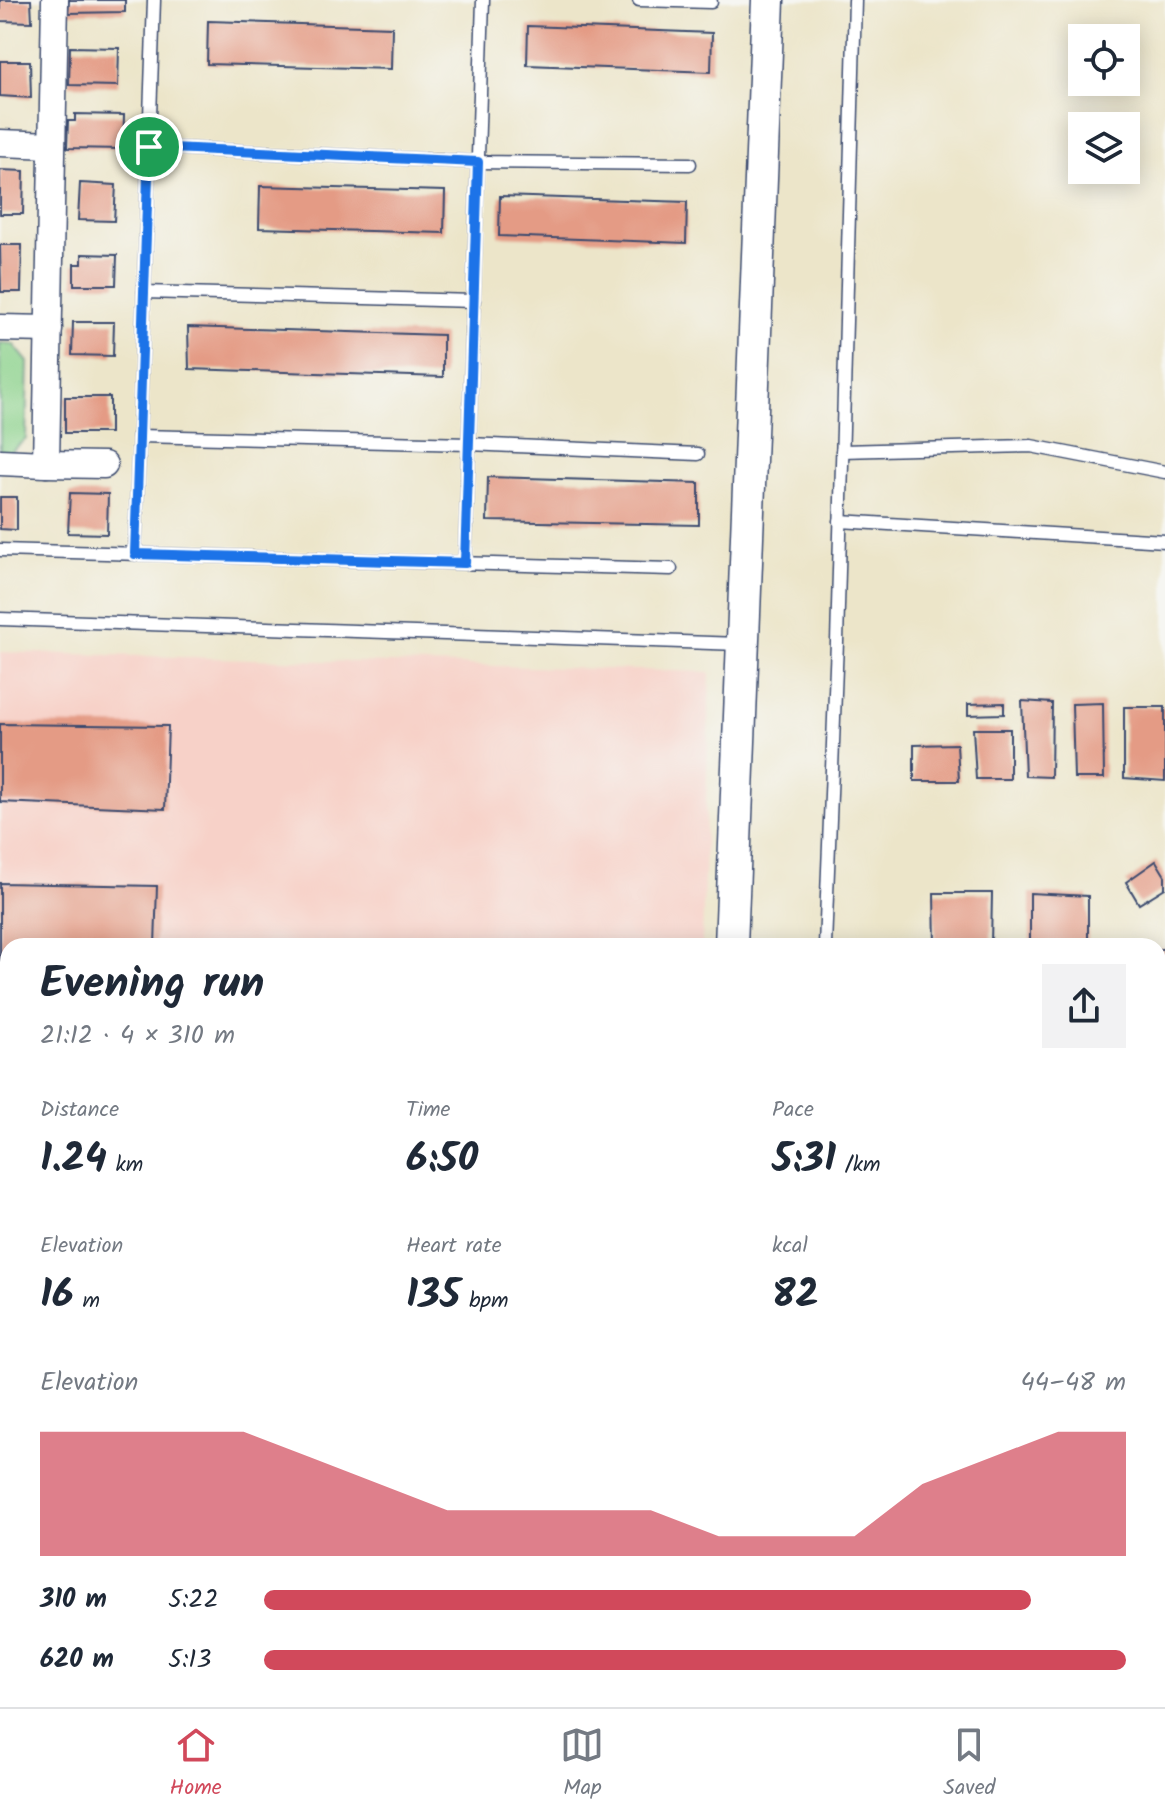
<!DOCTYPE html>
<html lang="en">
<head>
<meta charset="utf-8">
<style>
	body { margin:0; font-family:Kalam,sans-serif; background:#f2f2f3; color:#1f2937; height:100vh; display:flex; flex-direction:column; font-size:30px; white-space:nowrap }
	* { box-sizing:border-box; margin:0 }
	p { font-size:26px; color:#747a83 }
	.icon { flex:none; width:44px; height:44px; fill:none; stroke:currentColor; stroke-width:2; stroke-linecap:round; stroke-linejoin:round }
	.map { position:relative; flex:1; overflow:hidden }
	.details { position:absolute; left:0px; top:938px; width:1166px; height:770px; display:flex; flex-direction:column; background:#fff; border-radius:24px 24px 0 0; box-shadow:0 4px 20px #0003 }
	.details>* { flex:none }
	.controls { position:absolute; left:1068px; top:24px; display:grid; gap:16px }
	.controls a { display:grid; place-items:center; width:72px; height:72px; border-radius:0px; background:#fff; box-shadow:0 4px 20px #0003; font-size:40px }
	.pin { position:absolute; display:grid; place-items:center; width:68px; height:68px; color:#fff; margin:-34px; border:4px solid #fff; border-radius:50%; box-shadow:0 2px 8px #0007 }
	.round { display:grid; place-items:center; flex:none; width:84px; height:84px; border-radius:0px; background:#f2f2f3 }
	.summary { display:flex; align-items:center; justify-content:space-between; height:136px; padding:0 40px }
	h1 { font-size:44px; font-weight:600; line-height:60px }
	.figures { display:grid; grid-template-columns:repeat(3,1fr); gap:12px; height:136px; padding:8px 40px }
	.figures div { display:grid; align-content:center }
	.figures b { font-size:40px; font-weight:600 }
	.figures small { font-size:22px; font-weight:400 }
	.figures p { font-size:22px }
	.chart { height:224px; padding:16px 40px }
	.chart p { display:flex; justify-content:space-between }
	.chart svg { width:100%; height:144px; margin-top:8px; fill:#d1495b; opacity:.7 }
	ul { padding:0 40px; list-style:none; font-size:26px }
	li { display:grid; grid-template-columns:128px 96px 1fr; align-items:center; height:60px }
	li i { height:20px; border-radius:10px; background:#d1495b }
	.menu { display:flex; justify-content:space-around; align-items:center; height:112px; border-top:2px solid #e0e1e3; background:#fff; font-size:22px; color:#747a83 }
	.menu a { display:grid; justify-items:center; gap:4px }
	.menu .active { color:#d1495b }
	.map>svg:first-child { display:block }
</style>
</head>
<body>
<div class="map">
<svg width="1165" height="1707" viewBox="0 0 1165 1707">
	<rect width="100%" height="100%" fill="#f6f6f2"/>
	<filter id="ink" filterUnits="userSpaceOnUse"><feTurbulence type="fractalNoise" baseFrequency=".0125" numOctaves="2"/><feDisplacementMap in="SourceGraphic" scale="16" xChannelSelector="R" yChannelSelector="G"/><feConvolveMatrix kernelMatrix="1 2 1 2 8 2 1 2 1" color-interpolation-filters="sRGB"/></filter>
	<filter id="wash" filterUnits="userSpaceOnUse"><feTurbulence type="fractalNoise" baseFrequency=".006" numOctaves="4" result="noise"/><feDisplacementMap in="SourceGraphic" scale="32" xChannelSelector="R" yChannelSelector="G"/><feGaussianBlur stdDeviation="1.8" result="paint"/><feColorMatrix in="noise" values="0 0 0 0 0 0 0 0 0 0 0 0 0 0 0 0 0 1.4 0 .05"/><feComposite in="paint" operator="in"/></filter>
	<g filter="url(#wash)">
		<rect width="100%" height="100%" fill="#ece5c9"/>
		<polygon fill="#f7d1c8" points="0,652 710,672 702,946 8,946 8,1700 612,1700 602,1707 0,1707"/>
		<polygon fill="#8cd28c" stroke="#548075" stroke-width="2" points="0,343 13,344 28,362 26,439 10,452 0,452"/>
		<g id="blocks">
			<g fill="#e49b85">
				<polygon points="0,0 31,0 32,22 0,21"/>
				<polygon points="69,0 125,0 125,12 68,13"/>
				<polygon points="208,21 392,27 391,69 207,64"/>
				<polygon points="528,26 712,33 711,72 527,65"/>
				<polygon points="70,47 119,48 118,86 69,85"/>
				<polygon points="0,61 30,61 31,98 0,96"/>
				<polygon points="75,114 124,115 123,149 67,148 68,121 75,121"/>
				<polygon points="0,170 24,171 23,214 0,214"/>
				<polygon points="80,183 116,185 114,221 78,220"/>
				<polygon points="260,186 445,191 444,233 259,228"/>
				<polygon points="500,196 687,202 686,243 499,236"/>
				<polygon points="0,245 22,245 21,292 1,292"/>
				<polygon points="82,254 117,255 116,285 74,285 74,264 82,264"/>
				<polygon points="73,322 114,322 113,356 72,355"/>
				<polygon points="188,327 443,335 443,377 189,369"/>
				<rect x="65" y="397" width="45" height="36"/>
				<polygon points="488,477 699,483 699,525 487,521"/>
				<polygon points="70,493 108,494 107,534 68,533"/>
				<polygon points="0,497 17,497 17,530 0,529"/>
				<polygon points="1022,701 1052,703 1051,777 1025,776"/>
				<polygon points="1004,703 1004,714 968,715 968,704"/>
				<polygon points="1103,703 1104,778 1074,778 1072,704"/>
				<polygon points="1124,707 1165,707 1165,781 1124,778"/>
				<polygon points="0,724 168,726 165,809 0,802"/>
				<polygon points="973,729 1010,729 1010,779 976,779"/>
				<polygon points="957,744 959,781 914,781 914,745"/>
				<polygon points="1156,861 1165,876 1165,888 1139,904 1126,882"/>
				<polygon points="0,883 157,886 155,946 8,946 8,1017 0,1016"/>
				<polygon points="934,893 992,893 991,946 935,946"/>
				<polygon points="1030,893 1088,896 1088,946 1030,946"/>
				<rect x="1158" y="949" width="7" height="74"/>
				<polygon points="0,1123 8,1123 8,1186 0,1185"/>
				<polygon points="0,1276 8,1276 8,1365 0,1364"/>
				<rect x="0" y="1456" width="8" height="85"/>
			</g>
		</g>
	</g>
	<g filter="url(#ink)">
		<use href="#blocks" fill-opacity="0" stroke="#3a4a6e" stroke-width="2"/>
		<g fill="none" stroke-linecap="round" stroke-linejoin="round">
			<defs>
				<g id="service">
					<polyline points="639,0 711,2"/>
					<polyline points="149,147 478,162 690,164"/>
					<polyline points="144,292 474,301"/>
					<polyline points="139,436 469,444 698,454"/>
					<polyline points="842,451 1031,446 1165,472"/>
					<polyline points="840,521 1165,541"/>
					<polyline points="0,550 671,569"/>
					<polyline points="135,554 154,0"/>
					<polyline points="465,563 483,0"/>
					<polyline points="0,619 740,644"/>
					<polyline points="825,946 837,642 855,0"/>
					<polyline points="1158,1147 1165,1147"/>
					<polyline points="803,1700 803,1702 998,1707"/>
				</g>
				<g id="minor">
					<polyline points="0,143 52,145"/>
					<polyline points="0,328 49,329"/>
					<polyline points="0,462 46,464 55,0"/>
					<polyline points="46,464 104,465"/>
				</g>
				<g id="tertiary">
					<polyline points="731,946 768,0"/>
					<polyline points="706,1707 706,1700"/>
				</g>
			</defs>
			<use href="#service" stroke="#3a4a6e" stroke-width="15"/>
			<use href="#minor" stroke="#3a4a6e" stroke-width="29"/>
			<use href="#tertiary" stroke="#3a4a6e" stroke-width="35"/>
			<use href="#service" stroke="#fff" stroke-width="12"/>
			<use href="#minor" stroke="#fff" stroke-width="26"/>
			<use href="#tertiary" stroke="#fff" stroke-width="32"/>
		</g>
	</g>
	<g fill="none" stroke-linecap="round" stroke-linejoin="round" filter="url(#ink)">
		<defs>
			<polygon id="route" points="149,147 478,162 465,563 135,554"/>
		</defs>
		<use href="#route" stroke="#fff" stroke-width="16"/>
		<use href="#route" stroke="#1a73e8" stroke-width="10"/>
	</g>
</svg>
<div class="controls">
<a><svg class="icon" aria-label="locate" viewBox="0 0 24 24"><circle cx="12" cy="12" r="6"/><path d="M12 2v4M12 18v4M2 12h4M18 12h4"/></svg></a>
<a><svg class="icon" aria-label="layers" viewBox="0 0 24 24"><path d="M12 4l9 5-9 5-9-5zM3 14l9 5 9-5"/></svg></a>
</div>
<div class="pin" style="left:149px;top:147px;background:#1e9e55"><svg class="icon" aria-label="arrive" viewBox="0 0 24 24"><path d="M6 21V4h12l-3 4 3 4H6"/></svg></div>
<section class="details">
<div class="summary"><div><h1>Evening run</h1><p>21:12 · 4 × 310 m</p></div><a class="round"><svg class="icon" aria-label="share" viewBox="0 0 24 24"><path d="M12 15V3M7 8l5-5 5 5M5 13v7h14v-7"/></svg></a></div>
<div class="figures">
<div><p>Distance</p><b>1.24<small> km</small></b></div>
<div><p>Time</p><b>6:50</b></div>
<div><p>Pace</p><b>5:31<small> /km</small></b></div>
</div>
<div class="figures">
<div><p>Elevation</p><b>16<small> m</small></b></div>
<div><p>Heart rate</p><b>135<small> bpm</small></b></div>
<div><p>kcal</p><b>82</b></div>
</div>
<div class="chart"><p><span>Elevation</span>44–48 m</p>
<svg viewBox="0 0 160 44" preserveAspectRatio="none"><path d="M0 44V6L10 6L20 6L30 6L40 14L50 22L60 30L70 30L80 30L90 30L100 38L110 38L120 38L130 22L140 14L150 6L160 6V44z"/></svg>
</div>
<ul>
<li><b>310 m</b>5:22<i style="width:89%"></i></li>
<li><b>620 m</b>5:13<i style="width:100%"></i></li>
</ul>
</section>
</div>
<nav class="menu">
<a class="active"><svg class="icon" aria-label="home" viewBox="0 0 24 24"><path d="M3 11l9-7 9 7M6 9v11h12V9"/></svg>Home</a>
<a><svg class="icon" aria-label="map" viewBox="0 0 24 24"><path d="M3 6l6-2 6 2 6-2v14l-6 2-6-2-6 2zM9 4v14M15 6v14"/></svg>Map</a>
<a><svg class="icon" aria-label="saved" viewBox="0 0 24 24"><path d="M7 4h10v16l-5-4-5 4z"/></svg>Saved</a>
</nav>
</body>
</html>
